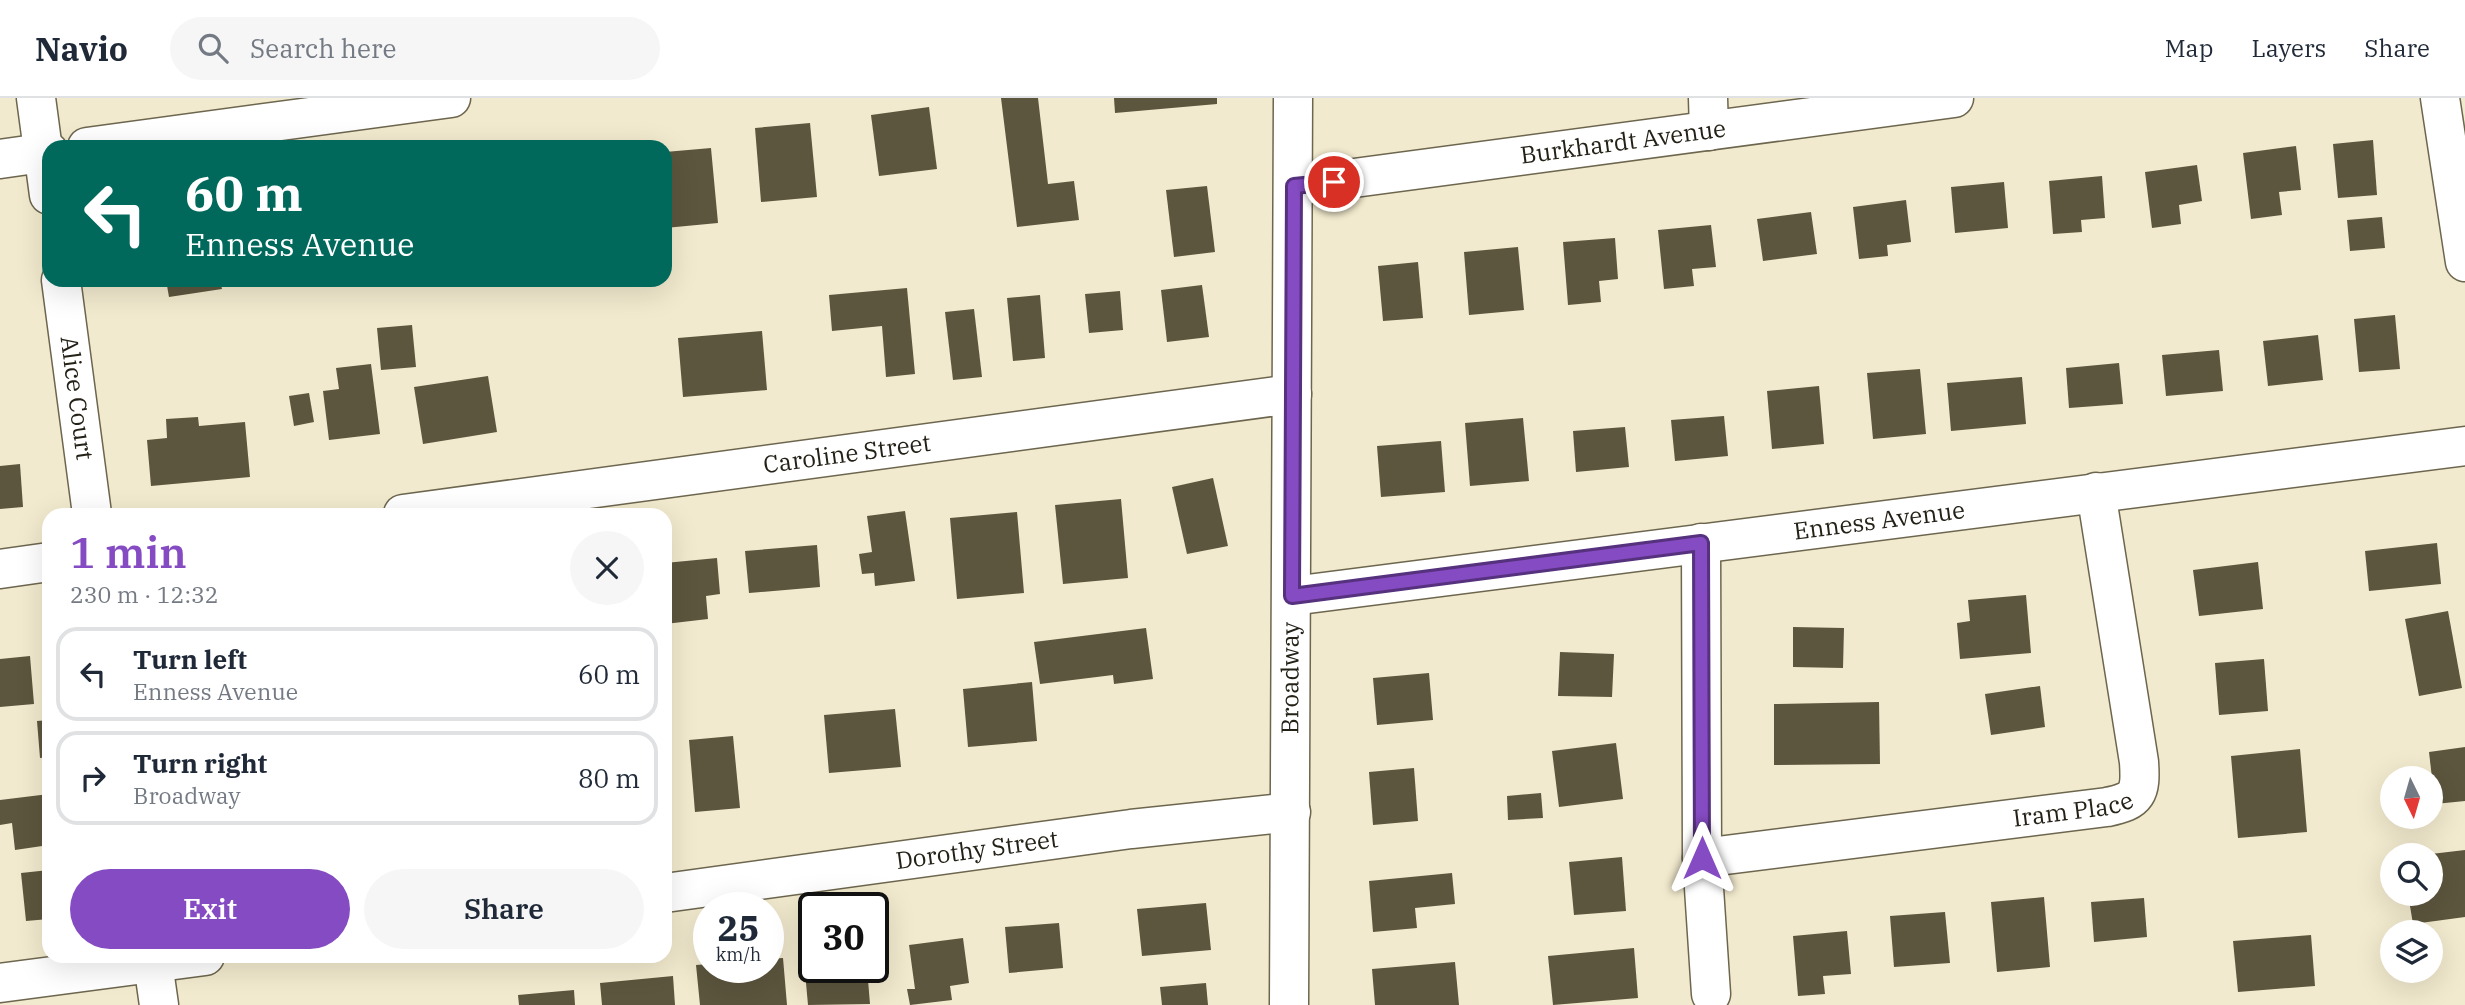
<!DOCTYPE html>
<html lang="en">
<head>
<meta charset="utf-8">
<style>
	body { margin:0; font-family:"IBM Plex Serif",serif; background:#f6f6f7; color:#1f2937; height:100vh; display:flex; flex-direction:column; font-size:26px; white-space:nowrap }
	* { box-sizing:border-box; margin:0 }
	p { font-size:23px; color:#747a83 }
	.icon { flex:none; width:38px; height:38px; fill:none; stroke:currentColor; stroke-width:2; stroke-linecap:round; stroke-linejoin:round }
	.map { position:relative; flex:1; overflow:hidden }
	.details { position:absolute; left:42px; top:410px; width:630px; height:455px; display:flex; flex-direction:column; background:#fff; border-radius:21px; box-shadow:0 7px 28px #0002 }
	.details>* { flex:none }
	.guide { position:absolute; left:42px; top:42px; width:630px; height:147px; border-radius:21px; box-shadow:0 7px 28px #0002; background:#00695c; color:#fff; overflow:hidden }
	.needle { width:46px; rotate:175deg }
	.tools { position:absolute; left:2380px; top:668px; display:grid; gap:14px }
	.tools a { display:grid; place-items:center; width:63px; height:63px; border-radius:50%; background:#fff; box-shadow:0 7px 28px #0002; font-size:35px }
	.speed { position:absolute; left:693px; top:794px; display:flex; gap:14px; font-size:35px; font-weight:700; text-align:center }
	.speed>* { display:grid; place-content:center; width:91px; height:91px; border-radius:50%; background:#fff; box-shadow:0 7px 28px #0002; line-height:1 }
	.speed small { font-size:18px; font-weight:400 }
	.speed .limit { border:4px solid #111; border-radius:10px; background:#fff; color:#111 }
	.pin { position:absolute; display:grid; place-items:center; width:60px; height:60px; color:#fff; margin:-30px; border:4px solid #fff; border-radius:50%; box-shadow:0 2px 7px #0007 }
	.me { position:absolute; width:77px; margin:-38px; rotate:0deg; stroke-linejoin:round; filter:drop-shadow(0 0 5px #0008) }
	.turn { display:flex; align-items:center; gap:24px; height:147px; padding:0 28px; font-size:32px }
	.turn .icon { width:91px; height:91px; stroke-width:2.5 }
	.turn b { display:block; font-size:49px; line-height:60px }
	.round { display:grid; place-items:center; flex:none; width:74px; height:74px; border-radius:37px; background:#f6f6f7 }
	.overview { display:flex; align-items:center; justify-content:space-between; height:119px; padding:0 28px }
	h1 { font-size:42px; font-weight:600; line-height:52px; color:#854bc2 }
	.button { display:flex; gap:14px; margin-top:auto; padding:14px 28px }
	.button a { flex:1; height:80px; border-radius:42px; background:#854bc2; color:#fff; font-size:28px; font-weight:600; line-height:80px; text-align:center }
	.button a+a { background:#f6f6f7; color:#1f2937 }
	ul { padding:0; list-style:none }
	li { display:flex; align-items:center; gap:21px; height:94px; margin:0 14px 10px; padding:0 14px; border:4px solid #e0e1e3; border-radius:21px }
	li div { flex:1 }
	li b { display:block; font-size:26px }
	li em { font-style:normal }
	header { display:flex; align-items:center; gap:42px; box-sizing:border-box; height:98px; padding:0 35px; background:#fff; border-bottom:2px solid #e0e1e3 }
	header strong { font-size:33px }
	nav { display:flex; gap:38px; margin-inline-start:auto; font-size:24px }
	.search { width:490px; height:63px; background:#f6f6f7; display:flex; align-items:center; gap:18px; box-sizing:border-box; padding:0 24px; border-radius:38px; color:#747a83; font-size:26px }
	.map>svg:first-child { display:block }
	.building { fill:#5d563e }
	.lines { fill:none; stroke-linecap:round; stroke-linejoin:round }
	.minor-casing { stroke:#6d664e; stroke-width:41 }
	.major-casing { stroke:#6d664e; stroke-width:41 }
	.minor { stroke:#fff; stroke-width:38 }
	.major { stroke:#fff; stroke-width:38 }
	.route-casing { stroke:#56317e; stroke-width:18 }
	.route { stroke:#854bc2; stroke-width:12 }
	.labels { text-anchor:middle; stroke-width:7; stroke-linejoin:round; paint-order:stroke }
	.street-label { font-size:24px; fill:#242117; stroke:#fff7db }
</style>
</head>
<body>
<header>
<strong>Navio</strong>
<div class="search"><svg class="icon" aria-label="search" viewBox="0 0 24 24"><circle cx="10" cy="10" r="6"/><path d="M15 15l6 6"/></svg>Search here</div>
<nav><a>Map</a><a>Layers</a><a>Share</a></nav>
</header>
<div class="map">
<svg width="2465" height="907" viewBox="0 0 2465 907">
	<rect width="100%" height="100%" fill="#f2eace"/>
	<g class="building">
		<path d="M1001,0H1038L1048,86L1074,83L1079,122L1017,129Z"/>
		<path d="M1114,0H1217V6L1115,15Z"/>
		<path d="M929,9L937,71L879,78L871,17Z"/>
		<path d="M810,25L817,99L761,104L755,30Z"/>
		<path d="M2373,42L2377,97L2338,100L2333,46Z"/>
		<path d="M2296,48L2301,92L2279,94L2282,117L2251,121L2243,55Z"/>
		<path d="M711,50L718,125L665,130V54Z"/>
		<path d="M2197,67L2202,103L2179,107L2181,126L2152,130L2145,74Z"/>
		<path d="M2102,78L2105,120L2081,122L2082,134L2053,136L2049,83Z"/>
		<path d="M2004,84L2008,130L1955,135L1951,89Z"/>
		<path d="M1207,88L1215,154L1174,159L1166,92Z"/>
		<path d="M1906,102L1911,144L1887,147L1888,158L1859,161L1853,109Z"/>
		<path d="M1811,114L1817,156L1763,163L1757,121Z"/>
		<path d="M2382,119L2385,150L2350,153L2347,122Z"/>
		<path d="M1711,127L1716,169L1692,171L1694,188L1664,191L1658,132Z"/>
		<path d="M1615,140L1618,181L1599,183L1601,204L1568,207L1563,144Z"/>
		<path d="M1518,149L1524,212L1469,217L1464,154Z"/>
		<path d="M1418,164L1423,220L1383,223L1378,168Z"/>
		<path d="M166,182H220L222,191L169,199Z"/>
		<path d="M308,182H354L355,184L309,189Z"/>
		<path d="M1202,187L1209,239L1167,244L1161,192Z"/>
		<path d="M907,190L915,276L886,279L882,228L832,233L829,197Z"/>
		<path d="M1120,193L1123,232L1089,235L1085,196Z"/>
		<path d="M1040,197L1045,260L1013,263L1007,200Z"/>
		<path d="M974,211L982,279L953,282L945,214Z"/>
		<path d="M2395,217L2400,271L2359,274L2354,221Z"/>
		<path d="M412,227L416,269L381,272L377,230Z"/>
		<path d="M762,233L767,292L683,299L678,240Z"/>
		<path d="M2318,237L2323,282L2268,288L2263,243Z"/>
		<path d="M2219,252L2223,293L2166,298L2162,257Z"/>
		<path d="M2119,265L2123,306L2069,310L2066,270Z"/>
		<path d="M371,266L380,336L329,342L323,293L339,291L336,270Z"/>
		<path d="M1920,271L1926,336L1873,341L1867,275Z"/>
		<path d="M488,278L497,334L423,346L414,289Z"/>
		<path d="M2022,279L2026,326L1951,333L1947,285Z"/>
		<path d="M1819,288L1824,346L1772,351L1767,293Z"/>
		<path d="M309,295L314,324L294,328L289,298Z"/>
		<path d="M1724,318L1728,358L1675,363L1671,322Z"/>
		<path d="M198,319L199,328L245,324L250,379L151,388L147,342L167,340L166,321Z"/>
		<path d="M1523,320L1529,383L1470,388L1465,325Z"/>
		<path d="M1625,329L1629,369L1576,374L1573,333Z"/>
		<path d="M1441,343L1445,394L1381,399L1377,348Z"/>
		<path d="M20,366L23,409L0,411V368Z"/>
		<path d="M1213,380L1228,448L1187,456L1172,389Z"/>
		<path d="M1121,401L1128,480L1063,486L1055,407Z"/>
		<path d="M905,413L915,483L875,488L874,475L862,476L859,456L872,454L867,418Z"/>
		<path d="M1017,414L1024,495L957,501L950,420Z"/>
		<path d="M2437,445L2441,486L2369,493L2365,453Z"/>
		<path d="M817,447L820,489L749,495L745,453Z"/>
		<path d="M717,460L720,496L706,498L708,521L665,526V465Z"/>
		<path d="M2258,464L2263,511L2199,518L2193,472Z"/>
		<path d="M2026,497L2031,555L1960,561L1957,525L1970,523L1968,502Z"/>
		<path d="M2448,513L2462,590L2419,598L2405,521Z"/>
		<path d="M1793,529L1844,530L1843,570L1793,569Z"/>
		<path d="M1146,530L1153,581L1114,586L1113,577L1040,586L1034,544Z"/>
		<path d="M1560,554L1614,556L1612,599L1558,598Z"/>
		<path d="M30,558L34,606L0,609V561Z"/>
		<path d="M2264,561L2268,613L2219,617L2215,565Z"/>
		<path d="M1429,575L1433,622L1377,627L1373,580Z"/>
		<path d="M1032,584L1037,643L968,649L963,591Z"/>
		<path d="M2040,588L2045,629L1991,637L1985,596Z"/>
		<path d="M1879,604L1880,666L1774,667V606Z"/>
		<path d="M895,611L901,669L829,675L824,617Z"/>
		<path d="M49,622V659L40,660L37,623Z"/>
		<path d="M733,638L740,710L695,714L689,642Z"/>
		<path d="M1616,645L1623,701L1559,709L1552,653Z"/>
		<path d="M2465,649V703L2435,706L2429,654Z"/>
		<path d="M2300,651L2307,734L2238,740L2231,658Z"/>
		<path d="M1414,670L1418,723L1373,727L1369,674Z"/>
		<path d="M1541,695L1543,720L1508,722L1507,698Z"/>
		<path d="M49,696V747L15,752L12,725L0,727V702Z"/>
		<path d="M2465,752V819L2413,826L2408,796H2431V756Z"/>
		<path d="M1622,759L1626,813L1574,817L1569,764Z"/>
		<path d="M49,772V821L26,823L21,775Z"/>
		<path d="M1452,775L1455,806L1415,810L1417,830L1373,834L1369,783Z"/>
		<path d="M2044,799L2050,869L1997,874L1991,804Z"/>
		<path d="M2144,800L2147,839L2094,844L2091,804Z"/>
		<path d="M1206,805L1211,852L1142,858L1137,811Z"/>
		<path d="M1945,814L1950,865L1894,869L1890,818Z"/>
		<path d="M1059,825L1063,870L1009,875L1005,829Z"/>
		<path d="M1847,833L1851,876L1823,878L1825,896L1798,898L1793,838Z"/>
		<path d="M2311,837L2315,888L2238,894L2233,843Z"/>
		<path d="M963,840L969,885L950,888L952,902L910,907L907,891H915L909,847Z"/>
		<path d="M1634,850L1638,900L1553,907L1548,858Z"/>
		<path d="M814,851V870H867L870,906L808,907L803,852Z"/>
		<path d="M783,860L787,907H700L696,867L709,866V870H768V861Z"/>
		<path d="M1455,864L1459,907H1375L1372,871Z"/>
		<path d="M673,878L675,907H602L600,885Z"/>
		<path d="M1206,885L1208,907H1162L1160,889Z"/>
		<path d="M574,892L575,907H519L518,897Z"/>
	</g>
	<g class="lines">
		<g class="minor-casing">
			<g id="minor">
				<path d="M36,0L49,97"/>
				<path d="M1708,0L1709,33"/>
				<path d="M87,49L451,0"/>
				<path d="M0,61L49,54"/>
				<path id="s1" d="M1294,88L1954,0"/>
				<path id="s2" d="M61,182L92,416"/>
				<path id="s3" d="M403,416L1292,296"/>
				<path d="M1701,445L1702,760L1711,896"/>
				<path d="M0,471L49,464"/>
				<path id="s4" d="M1292,498L2465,348"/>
				<path id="s5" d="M1702,760L2107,709C2138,703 2141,695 2139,664L2096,394"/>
				<path id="s6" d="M665,795L1131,731L1291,714"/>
				<path d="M152,858L159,907"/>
				<path d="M0,885L205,858"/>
			</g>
		</g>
		<g class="major-casing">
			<g id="major">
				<path d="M2440,0L2465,164"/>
				<path id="s7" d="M1289,907L1293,0"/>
			</g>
		</g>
		<use href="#minor" class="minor"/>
		<use href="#major" class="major"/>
	</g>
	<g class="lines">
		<g class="route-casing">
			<path id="route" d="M1334,84L1294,88L1292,498L1701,445L1702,760"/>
		</g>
		<use href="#route" class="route"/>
	</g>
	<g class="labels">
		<g class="street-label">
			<text dy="8" stroke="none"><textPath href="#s1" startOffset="332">Burkhardt Avenue</textPath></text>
			<text dy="8" stroke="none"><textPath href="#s2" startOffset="119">Alice Court</textPath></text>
			<text dy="8" stroke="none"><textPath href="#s3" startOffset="448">Caroline Street</textPath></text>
			<text dy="8" stroke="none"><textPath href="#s4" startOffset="592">Enness Avenue</textPath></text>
			<text dy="8" stroke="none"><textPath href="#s7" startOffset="327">Broadway</textPath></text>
			<text dy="8" stroke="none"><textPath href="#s5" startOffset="374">Iram Place</textPath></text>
			<text dy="8" stroke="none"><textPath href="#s6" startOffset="315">Dorothy Street</textPath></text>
		</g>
	</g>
</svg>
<div class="tools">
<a><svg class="needle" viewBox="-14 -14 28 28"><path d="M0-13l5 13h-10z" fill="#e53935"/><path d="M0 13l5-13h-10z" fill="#747a83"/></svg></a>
<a><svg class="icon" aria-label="search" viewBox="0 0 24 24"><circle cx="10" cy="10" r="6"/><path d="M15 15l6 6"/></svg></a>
<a><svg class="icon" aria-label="layers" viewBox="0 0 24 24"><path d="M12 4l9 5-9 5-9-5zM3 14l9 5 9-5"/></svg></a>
</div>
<div class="speed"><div>25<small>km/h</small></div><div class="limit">30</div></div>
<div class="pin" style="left:1334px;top:84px;background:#d93025"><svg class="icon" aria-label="arrive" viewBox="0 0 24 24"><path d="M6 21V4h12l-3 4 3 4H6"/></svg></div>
<svg class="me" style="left:1702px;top:760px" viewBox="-20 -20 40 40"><path d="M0-17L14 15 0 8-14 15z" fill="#854bc2" stroke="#fff" stroke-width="4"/></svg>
<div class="guide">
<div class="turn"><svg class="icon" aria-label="left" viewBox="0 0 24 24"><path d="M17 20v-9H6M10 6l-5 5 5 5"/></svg><div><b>60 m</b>Enness Avenue</div></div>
</div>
<section class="details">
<div class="overview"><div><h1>1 min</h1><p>230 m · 12:32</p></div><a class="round"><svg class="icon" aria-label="close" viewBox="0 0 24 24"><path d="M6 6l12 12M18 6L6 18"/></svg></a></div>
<ul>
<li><svg class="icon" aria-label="left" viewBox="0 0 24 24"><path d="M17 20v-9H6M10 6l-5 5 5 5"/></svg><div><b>Turn left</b><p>Enness Avenue</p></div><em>60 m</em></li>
<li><svg class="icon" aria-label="right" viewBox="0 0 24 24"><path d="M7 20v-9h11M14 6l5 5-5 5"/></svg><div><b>Turn right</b><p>Broadway</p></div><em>80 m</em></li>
</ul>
<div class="button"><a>Exit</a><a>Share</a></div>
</section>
</div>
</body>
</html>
